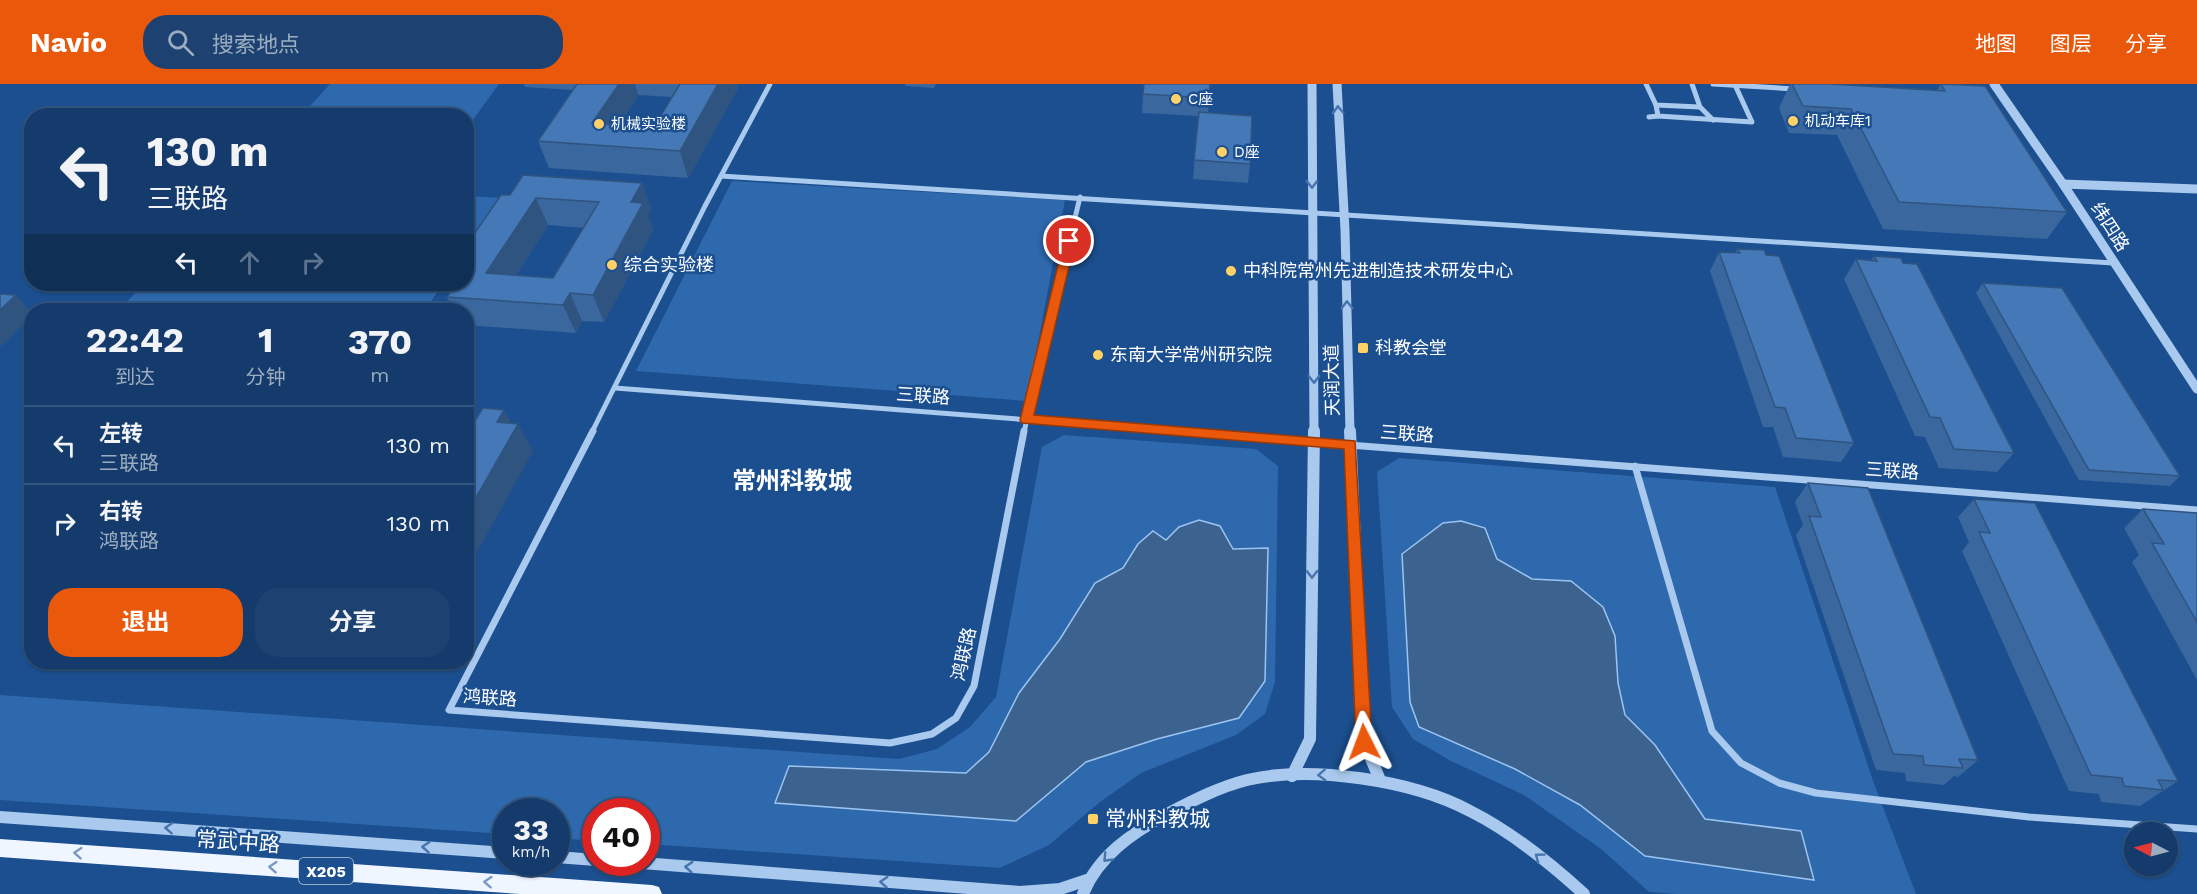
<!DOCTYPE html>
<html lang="zh">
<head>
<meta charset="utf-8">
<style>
	body { margin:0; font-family:"Work Sans","Noto Sans SC",sans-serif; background:#1d4271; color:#f1f3f6; height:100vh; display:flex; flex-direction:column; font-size:22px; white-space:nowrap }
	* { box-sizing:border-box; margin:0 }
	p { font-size:20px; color:#9dadc1 }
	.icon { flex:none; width:33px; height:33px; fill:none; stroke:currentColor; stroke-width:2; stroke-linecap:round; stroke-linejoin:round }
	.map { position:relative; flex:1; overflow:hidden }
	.sheet { position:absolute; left:24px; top:219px; width:450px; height:366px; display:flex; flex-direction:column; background:#143b6b; border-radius:24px; box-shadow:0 2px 4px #0004,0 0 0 2px #33557e }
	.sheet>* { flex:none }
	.banner { position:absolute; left:24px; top:24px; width:450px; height:183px; border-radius:24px; box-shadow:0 2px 4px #0004,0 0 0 2px #33557e; background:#143b6b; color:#f1f3f6; overflow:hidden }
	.needle { width:39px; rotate:276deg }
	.fabs { position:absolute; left:2124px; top:738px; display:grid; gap:12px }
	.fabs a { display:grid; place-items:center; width:54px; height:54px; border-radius:50%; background:#143b6b; box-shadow:0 2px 4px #0004,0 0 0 2px #33557e; font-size:30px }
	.speed { position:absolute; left:492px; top:714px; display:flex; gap:12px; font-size:30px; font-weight:700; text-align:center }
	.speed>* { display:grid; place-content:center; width:78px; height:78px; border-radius:50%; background:#143b6b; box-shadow:0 2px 4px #0004,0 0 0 2px #33557e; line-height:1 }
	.speed small { font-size:15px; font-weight:400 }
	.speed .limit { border:9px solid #d22; background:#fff; color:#111 }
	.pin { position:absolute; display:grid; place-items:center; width:51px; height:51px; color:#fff; margin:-26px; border:3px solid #fff; border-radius:50%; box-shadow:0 2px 6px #0007 }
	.me { position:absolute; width:66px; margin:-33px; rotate:357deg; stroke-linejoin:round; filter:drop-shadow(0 0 4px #0008) }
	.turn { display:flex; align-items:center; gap:21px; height:126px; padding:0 24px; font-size:27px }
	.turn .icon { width:78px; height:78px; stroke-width:2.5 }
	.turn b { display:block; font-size:42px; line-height:51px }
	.lanes { display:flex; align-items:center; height:57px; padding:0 24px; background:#0003; justify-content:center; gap:30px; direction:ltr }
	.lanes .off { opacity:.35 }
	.eta { display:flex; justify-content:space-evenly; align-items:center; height:102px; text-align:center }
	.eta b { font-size:36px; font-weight:700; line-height:42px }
	.cta { display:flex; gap:12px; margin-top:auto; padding:12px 24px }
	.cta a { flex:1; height:69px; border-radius:24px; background:#ea580c; color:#fff; font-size:24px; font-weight:700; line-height:69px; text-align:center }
	.cta a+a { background:#1d4271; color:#f1f3f6 }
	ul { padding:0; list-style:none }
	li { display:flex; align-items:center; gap:18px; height:78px; padding:0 24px; border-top:2px solid #33557e }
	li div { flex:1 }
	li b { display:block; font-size:22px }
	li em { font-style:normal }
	header { display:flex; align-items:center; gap:36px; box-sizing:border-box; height:84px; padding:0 30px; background:#ea580c; color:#fff }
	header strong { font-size:28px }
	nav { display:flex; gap:33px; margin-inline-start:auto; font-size:21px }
	.search { width:420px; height:54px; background:#1d4271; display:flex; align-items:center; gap:15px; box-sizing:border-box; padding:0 21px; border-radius:24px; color:#9dadc1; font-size:22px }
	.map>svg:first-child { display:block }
	.green { fill:#2e69ad }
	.water { fill:#3c6290; stroke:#9cc4f0; stroke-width:1.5 }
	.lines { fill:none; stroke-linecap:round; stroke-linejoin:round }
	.minor-far1 { stroke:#a9c9ee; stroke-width:5 }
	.minor { stroke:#a9c9ee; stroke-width:7 }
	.tertiary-far1 { stroke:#a9c9ee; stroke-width:9 }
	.tertiary { stroke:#a9c9ee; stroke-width:12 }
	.primary { fill:#f0f6ff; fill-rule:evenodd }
	.wall { fill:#3a679d; fill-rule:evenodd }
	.shaded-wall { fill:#305480 }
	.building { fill:#4478b7; stroke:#305480; stroke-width:1.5; fill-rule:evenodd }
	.oneway { stroke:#4674ac }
	.oneway2 { stroke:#7b9ac1 }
	.route { fill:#ea580c; stroke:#983908; stroke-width:1.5 }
	.poi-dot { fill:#ffd166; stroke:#1b4f8f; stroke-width:2 }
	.labels { text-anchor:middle; stroke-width:5; stroke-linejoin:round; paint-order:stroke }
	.far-poi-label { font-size:15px; fill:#fff; stroke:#1b4f8f; text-anchor:start }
	.shield { fill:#1b4f8f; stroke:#bbcadd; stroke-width:1.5 }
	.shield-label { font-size:16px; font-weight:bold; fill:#fff }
	.street-label { font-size:18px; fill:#fff; stroke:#1b4f8f }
	.poi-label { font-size:18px; fill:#fff; stroke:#1b4f8f; text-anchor:start }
	.near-poi-label { font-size:21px; fill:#fff; stroke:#1b4f8f; text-anchor:start }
	.near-street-label { font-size:21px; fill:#fff; stroke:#1b4f8f }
	.district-label { font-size:24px; font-weight:bold; fill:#fff; stroke:#1b4f8f }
</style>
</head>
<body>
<header>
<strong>Navio</strong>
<div class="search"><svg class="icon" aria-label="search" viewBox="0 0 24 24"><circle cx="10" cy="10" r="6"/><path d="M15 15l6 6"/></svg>搜索地点</div>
<nav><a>地图</a><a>图层</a><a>分享</a></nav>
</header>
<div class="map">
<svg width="2197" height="810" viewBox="0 0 2197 810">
	<rect width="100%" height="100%" fill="#1b4f8f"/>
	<g class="green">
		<path d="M330,0H499L467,44L466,32L302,31Z"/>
		<path d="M732,97L1065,116L1027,317L636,287Z"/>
		<path d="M467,112L502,114L467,166Z"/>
		<path d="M144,200H443L425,226H119Z"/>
		<path d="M1064,351L1256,365L1278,382L1275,598L1265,630L1236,651L1141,689L1100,718L1049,761L1000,784L647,760L646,728H596L595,757L557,754L556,728H506L505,750L0,716V611L899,675L937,665L970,643L996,613L1042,363Z"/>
		<path d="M1399,374L1775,403L1873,697L1916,810H1676L1649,808L1601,765L1524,711L1451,677L1413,655L1392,623L1377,388Z"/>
	</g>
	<g class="water">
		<path d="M1199,436L1220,442L1233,465L1268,464L1265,597L1239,634L1157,655L1086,678L1016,737L775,719L789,682L966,689L989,668L1019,609L1060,555L1095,499L1123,484L1138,460L1153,447L1166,456L1179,443Z"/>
		<path d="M1461,437L1485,444L1497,475L1532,495L1571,497L1603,523L1615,552L1618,599L1625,631L1655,661L1705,735L1801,747L1814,796L1645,772L1580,721L1515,685L1419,643L1410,618L1402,470L1443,439Z"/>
	</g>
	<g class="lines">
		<g class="minor-far1">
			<path d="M1646,0L1656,21L1700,23"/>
			<path d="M1692,0L1700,23L1713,36"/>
			<path d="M1713,0L1795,5"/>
			<path d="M1656,21L1658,32L1752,38L1735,1"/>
			<path d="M1649,33L1658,32"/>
			<path d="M721,92L2113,179"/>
			<path d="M615,304L1186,348"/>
			<path d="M592,348L705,122L770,0"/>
			<path d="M1024,348L1080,113"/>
		</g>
		<g class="minor">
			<path d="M593,347L449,626L890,659L932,650L956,634L974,602L1024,347"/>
			<path d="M1167,347L2197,426"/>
			<path d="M1635,382L1712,647L1741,679L1779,699L1816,709L2029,733L2197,745"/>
		</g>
		<g class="tertiary-far1">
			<path d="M1312,0L1314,348"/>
			<path d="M1337,0L1345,146L1350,348"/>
			<path d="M1994,0L2063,100L2197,305"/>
			<path d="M2063,100L2197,105"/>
		</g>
		<g class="tertiary">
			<path d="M1350,347L1364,658L1380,696"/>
			<path d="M1292,692L1310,655L1314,347"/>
			<path d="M0,733L506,769"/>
			<path d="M556,773L596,776"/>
			<path d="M629,778L1020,808L1060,805L1087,796"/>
			<path d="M1083,810C1098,772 1132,749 1167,730C1192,717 1219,703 1247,696C1310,681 1412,696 1470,727C1512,748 1549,778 1584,810"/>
		</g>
		<path class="primary" d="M0,755L652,801L659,803L662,810H520L0,773Z"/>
	</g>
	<g class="wall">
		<path d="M524,0H737L738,4L688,94L549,84L538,57L573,6L525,3ZM638,11L672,13L654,43L619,41Z"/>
		<path d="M905,0H936L934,4L905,2Z"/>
		<path d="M1210,0L1208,29L1250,80L1248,99L1193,95L1198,32L1142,29L1143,10Z"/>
		<path d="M1790,0H1831L1937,6L1941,0L2067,128L2047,155L1883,145L1837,51L1789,49L1779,24Z"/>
		<path d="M642,99L651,126L648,132L653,146L604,238L582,237L576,249L466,241V226H454L447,213L454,202L453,200H466L510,111ZM548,141L584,144L553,194L516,191Z"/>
		<path d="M1737,165L1764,166L1854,359L1841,378L1783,373L1773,343H1763L1710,187L1719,168L1735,169Z"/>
		<path d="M1874,172L2014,369L1997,388L1939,384L1925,353L1915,352L1844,195L1856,175L1871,176Z"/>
		<path d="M1983,199L2180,392L2170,402L2079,396L1976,209Z"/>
		<path d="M1808,399L1978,676L1958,693L1954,692L1944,701L1906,697L1905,689L1876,686L1796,451L1803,441L1795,418Z"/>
		<path d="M1974,415L2178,697L2140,722L2101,718L2099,710L2069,707L1962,467L1969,458L1958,433Z"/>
		<path d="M2143,425L2197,429V596L2132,478L2139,471L2124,444Z"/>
	</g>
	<g class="shaded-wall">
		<path d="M619,0H635L638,11L606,61L592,39Z"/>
		<path d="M718,0H737L738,4L688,94L680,67Z"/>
		<path d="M642,99L651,126L648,132L653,146L604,238L593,211L631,118Z"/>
		<path d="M536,114L548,141L500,216L486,189Z"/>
		<path d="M570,209L582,237L576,249L563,221Z"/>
		<path d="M16,211L32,229V232L0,263V226Z"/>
		<path d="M504,326L515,346L518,340L533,367L466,488V431L497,338Z"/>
	</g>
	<g class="building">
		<path d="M577,0H619L592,39L654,43L680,0H718L680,67L538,57Z"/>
		<path d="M1144,0H1210L1209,14L1143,10Z"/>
		<path d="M1792,0H1831L1945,7L1941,0L1985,2L2067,128L1899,118L1851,25L1803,22Z"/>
		<path d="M1199,28L1252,32L1250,80L1194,76Z"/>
		<path d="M523,91L642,99L631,118L643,119L593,211L570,209L563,221L447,213L456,200H466V162L501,111H510ZM536,114L599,118L553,194L486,189Z"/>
		<path d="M1737,165L1764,166L1766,171L1779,172L1854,359L1796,354L1785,324L1775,323L1719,168L1740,169Z"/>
		<path d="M1874,172L1901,174L1903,179L1917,180L2014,369L1954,365L1940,334L1930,333L1856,175L1877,177Z"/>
		<path d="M1983,199L2062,204L2180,392L2089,386Z"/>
		<path d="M0,210L16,211L0,226Z"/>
		<path d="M483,324L504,326L497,338L518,340L466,431V336L475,337Z"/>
		<path d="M1808,399L1868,404L1978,676L1959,675L1963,684L1924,681L1923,672L1893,670L1809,432L1821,433Z"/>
		<path d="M1974,415L2035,419L2178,697L2158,696L2163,706L2124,702L2122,694L2091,691L1979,448L1990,449Z"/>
		<path d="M2143,425L2197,429V538L2152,459L2164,460Z"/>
	</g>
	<defs><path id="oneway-chevron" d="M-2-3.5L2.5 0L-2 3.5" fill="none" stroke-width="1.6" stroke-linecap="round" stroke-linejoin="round" transform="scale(1.5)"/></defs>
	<g class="oneway">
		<use href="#oneway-chevron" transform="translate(1338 26) rotate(-92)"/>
		<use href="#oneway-chevron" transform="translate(1312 100) rotate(90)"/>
		<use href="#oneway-chevron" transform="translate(1347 221) rotate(-91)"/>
		<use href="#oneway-chevron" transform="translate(1314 295) rotate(89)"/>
		<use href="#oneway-chevron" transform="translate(1312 490) rotate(91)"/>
		<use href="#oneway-chevron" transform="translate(1322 691) rotate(178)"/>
		<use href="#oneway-chevron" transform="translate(169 744) rotate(-176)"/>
		<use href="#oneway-chevron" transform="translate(426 763) rotate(-176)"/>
		<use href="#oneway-chevron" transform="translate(1539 773) rotate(-143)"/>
		<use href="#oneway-chevron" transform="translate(1107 774) rotate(134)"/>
		<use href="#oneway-chevron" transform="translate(689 783) rotate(-176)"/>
		<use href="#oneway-chevron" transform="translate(884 798) rotate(-176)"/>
	</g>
	<g class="oneway2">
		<use href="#oneway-chevron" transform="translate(78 769) rotate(-176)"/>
		<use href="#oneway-chevron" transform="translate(273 783) rotate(-176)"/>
		<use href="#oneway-chevron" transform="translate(488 798) rotate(-176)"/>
	</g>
	<path class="route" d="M1069,154L1075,157L1034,331L1355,357L1372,658L1370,663L1364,665L1358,663L1356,658L1344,365L1022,339L1020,336L1064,157Z"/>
	<g class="poi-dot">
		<circle cx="1176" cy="15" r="6"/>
		<circle cx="1793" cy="37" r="6"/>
		<circle cx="599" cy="40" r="6"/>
		<circle cx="1222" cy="68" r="6"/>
		<circle cx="612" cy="181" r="6"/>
		<circle cx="1231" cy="187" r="6"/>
		<rect x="1357" y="258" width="12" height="12" rx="3"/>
		<circle cx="1098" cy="271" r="6"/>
		<rect x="1087" y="729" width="12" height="12" rx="3"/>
	</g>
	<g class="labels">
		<g class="far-poi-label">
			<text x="1188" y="20">C座</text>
			<text x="1805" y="42">机动车库1</text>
			<text x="611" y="45">机械实验楼</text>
			<text x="1234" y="73">D座</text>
		</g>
		<rect class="shield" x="299" y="774" width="54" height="26" rx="4.5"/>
		<g class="shield-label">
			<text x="326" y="793">X205</text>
		</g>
		<g class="street-label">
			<text transform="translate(2110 143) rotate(57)" y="6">纬四路</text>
			<text transform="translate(1332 296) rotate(-91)" y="6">天润大道</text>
			<text transform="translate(923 312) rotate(4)" y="6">三联路</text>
			<text transform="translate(1407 350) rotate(4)" y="6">三联路</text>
			<text transform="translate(1892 387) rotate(4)" y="6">三联路</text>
			<text transform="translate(964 570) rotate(-77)" y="6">鸿联路</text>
			<text transform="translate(490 614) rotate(4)" y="6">鸿联路</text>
		</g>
		<g class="poi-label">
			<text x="624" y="187">综合实验楼</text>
			<text x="1243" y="193">中科院常州先进制造技术研发中心</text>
			<text x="1375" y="270">科教会堂</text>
			<text x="1110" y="277">东南大学常州研究院</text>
		</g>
		<g class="near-poi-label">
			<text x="1105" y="742">常州科教城</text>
		</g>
		<g class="near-street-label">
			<text transform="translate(238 758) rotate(4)" y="7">常武中路</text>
		</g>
		<g class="district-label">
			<text x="792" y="405">常州科教城</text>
		</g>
	</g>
</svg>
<div class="fabs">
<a><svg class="needle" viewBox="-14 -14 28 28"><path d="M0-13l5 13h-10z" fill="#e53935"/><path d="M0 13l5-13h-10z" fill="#9dadc1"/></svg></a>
</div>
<div class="speed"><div>33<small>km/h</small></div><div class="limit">40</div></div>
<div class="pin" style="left:1069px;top:157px;background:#d93025"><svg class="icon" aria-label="arrive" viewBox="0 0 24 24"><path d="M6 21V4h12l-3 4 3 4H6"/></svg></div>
<svg class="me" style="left:1364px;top:658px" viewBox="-20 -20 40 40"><path d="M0-17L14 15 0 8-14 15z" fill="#ea580c" stroke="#fff" stroke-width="4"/></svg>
<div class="banner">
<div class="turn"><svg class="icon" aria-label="left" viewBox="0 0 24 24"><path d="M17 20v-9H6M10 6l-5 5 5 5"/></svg><div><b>130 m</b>三联路</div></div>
<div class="lanes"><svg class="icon" aria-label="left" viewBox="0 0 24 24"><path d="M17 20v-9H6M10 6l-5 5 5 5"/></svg><svg class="icon off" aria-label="ahead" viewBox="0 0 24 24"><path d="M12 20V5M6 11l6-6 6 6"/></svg><svg class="icon off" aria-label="right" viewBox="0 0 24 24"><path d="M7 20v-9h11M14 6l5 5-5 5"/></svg></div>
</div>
<section class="sheet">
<div class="eta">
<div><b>22:42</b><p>到达</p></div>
<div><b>1</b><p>分钟</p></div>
<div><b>370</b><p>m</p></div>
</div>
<ul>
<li><svg class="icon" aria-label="left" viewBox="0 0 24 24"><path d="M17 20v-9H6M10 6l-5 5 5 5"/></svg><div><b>左转</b><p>三联路</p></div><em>130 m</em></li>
<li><svg class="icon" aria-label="right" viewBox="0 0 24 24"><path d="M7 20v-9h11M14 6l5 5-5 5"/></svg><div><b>右转</b><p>鸿联路</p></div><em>130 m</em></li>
</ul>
<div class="cta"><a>退出</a><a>分享</a></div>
</section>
</div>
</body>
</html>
